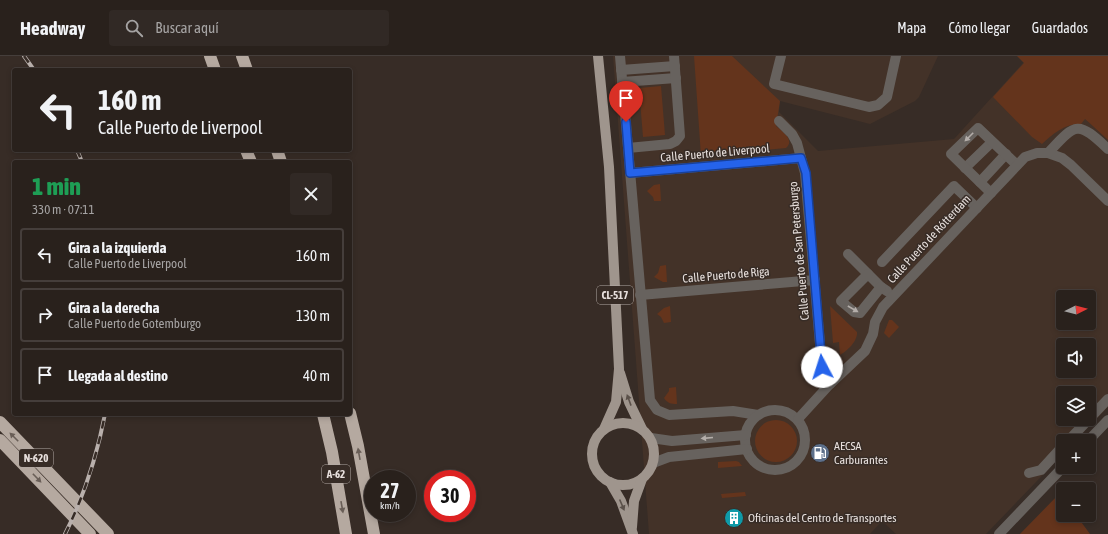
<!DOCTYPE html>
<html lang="es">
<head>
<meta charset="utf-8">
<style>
	body { margin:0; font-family:"Asap Condensed",sans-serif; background:#312925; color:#f1f3f6; height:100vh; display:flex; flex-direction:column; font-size:15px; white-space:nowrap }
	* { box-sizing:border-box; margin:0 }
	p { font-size:13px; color:#a5a3a3 }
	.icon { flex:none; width:22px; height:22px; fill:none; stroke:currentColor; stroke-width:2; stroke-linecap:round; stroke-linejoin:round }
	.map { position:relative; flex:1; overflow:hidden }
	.details { position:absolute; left:12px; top:104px; width:340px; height:256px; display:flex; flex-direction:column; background:#29211c; border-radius:4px; box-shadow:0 2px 6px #0003,0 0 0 1px #453e3b }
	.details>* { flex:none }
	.hud { position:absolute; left:12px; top:12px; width:340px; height:84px; border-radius:4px; box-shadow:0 2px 6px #0003,0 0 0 1px #453e3b; background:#29211c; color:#f1f3f6; overflow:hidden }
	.needle { width:26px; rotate:84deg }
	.controls { position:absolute; left:1056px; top:234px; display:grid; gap:8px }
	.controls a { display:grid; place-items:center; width:40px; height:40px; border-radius:4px; background:#29211c; box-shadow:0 2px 6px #0003,0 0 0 1px #453e3b; font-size:20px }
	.speed { position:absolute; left:364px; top:414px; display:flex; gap:8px; font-size:20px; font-weight:700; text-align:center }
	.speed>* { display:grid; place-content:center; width:52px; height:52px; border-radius:50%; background:#29211c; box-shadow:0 2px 6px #0003,0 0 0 1px #453e3b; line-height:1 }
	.speed small { font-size:10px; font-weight:400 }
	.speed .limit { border:6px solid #d22; background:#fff; color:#111 }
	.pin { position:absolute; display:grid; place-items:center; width:34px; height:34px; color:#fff; margin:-41px -17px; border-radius:50% 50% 50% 0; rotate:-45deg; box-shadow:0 0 4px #0007 }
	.pin .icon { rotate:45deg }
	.me { position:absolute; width:44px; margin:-22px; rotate:355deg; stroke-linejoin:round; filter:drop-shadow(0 0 3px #0008) }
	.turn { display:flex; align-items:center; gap:14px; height:84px; padding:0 20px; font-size:18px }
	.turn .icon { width:52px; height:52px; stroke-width:2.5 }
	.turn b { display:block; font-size:28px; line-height:34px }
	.round { display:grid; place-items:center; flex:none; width:42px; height:42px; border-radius:4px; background:#312925 }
	.summary { display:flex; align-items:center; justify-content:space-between; height:68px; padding:0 20px }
	h1 { font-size:24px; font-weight:800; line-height:30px; color:#1e9e55 }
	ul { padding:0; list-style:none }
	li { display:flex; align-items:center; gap:12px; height:54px; margin:0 8px 6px; padding:0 12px; border:2px solid #453e3b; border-radius:4px }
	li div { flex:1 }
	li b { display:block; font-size:15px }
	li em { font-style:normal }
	header { display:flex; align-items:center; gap:24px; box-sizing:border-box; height:56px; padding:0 20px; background:#29211c; border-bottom:1px solid #453e3b }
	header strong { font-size:19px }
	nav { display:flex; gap:22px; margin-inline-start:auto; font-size:14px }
	.search { width:280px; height:36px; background:#312925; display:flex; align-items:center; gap:10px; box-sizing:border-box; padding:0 14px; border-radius:4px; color:#a5a3a3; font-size:15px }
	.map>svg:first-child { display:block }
	.industrial { fill:#433228; fill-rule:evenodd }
	.green { fill:#64341c }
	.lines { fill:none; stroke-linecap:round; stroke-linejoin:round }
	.minor { stroke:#67625e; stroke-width:10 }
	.major { stroke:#9f958d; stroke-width:10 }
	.highway { stroke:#b5a9a0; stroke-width:12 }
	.rail-casing { stroke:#b9b0ac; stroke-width:4 }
	.rail { stroke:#372c26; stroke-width:2.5; stroke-dasharray:8; stroke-linecap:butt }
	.oneway { fill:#b4aeaa }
	.oneway2 { fill:#5b514a }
	.oneway3 { fill:#695e57 }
	.route-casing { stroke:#184099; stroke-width:10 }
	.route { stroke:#2563eb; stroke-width:7 }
	.labels { text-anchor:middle; stroke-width:3; stroke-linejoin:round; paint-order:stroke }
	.shield { fill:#372c26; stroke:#b3aaa6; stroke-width:1 }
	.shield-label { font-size:11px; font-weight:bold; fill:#e8e0dd }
	.street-label { font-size:12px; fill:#e8e0dd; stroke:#372c26 }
	.poi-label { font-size:12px; fill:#e8e0dd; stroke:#372c26; text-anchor:start }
</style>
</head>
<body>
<header>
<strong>Headway</strong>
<div class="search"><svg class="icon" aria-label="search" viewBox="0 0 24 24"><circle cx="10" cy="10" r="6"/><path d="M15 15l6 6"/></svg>Buscar aquí</div>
<nav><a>Mapa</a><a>Cómo llegar</a><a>Guardados</a></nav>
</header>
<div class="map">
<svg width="1108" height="478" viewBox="0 0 1108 478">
	<rect width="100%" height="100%" fill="#372c26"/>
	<path class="industrial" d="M613,0H938L919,41L915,45L870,68L780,45L779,56L818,95L954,83L1024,6L1108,84V351L1075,385H1063V398L986,478H896L882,465L870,478H649ZM1063,241H1089V267H1063ZM1063,289H1089V315H1063ZM1063,337H1089V363H1063Z"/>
	<g class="green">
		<path d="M694,0H732L780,45L776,70C783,76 795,84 786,92L701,100Z"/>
		<path d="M1017,0H1108V84L1085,63L1081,68C1066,67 1052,78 1042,88L1032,81L993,41L1024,7Z"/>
		<path d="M661,30L665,79L643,81L639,32Z"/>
		<path d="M660,128L661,145H654L653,141L647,135L654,129Z"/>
		<path d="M666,209L667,226H663L654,221L658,217L660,210Z"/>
		<path d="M670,250L671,266L664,267L661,261L657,258L664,252Z"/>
		<path d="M830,250L857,276C858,285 847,295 840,299L839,286L833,287Z"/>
		<path d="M889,264H892L899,271L889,282L884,277Z"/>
		<path d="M676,331L677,348C671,348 667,347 664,342L669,335V332Z"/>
		<circle cx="776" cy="385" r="21"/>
		<path d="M736,405L739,406L742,410L718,412V406Z"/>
		<path d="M745,436L746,440L722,442L721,438Z"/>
		<path d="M1060,437L1063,441V459H1076L1090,478H1020Z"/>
	</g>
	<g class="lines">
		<g class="minor">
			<path d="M620,0L650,344L657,354L669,359L733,355L758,359"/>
			<path d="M781,0L774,28L869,51L878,49L887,41L896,0"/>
			<path d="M621,14L675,10"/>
			<path d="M622,26L676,22"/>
			<path d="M779,65L792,78L797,87L805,117L822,311L830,328"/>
			<path d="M628,92L670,88L676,85L680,80L674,0"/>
			<path d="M1048,97L1062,102L1071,109L1108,145"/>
			<path d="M965,112L992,86"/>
			<path d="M630,117L801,102"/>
			<path d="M980,126L1006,98"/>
			<path d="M991,137L951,98L978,72L1017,109"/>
			<path d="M848,198L881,231L887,235"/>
			<path d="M882,206L954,130L977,152"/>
			<path d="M868,218L841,245L854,256L860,257L881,231"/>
			<path d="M640,239L815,224"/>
			<circle cx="775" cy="384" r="30"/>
			<path d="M798,363L830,328L865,295L873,278L875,266L883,251L1025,101L1037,97H1048C1076,67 1077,64 1108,93"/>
			<path d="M1089,363L1108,343"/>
			<path d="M651,382L672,385L746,379"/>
			<path d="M1068,385L1089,363"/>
			<path d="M1088,385L1108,364"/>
			<path d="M653,407L669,401L747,393"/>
			<path d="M1029,417L1041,414L1063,390"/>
			<path d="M999,478L1063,411"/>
		</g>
		<g class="major">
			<path d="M598,0L609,111L619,313L616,346L604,373"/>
			<path d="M620,317L629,346L642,373"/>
			<circle cx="623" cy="398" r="31"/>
			<path d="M610,426L621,445L633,478"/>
			<path d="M632,471L634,445L642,423"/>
		</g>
		<g class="highway">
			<path d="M210,0L215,14"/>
			<path d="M242,0L247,14"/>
			<path d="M246,94L251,106"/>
			<path d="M277,94L281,106"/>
			<path d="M350,357L358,390L374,478"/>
			<path d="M323,358L332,396L346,478"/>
			<path d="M0,366L108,478"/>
			<path d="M0,384L90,478"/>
		</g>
		<g class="rail-casing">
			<g id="rail">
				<path d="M24,0L34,14"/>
				<path d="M77,94L82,106"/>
				<path d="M65,478C84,440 97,400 105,358"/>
			</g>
		</g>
		<use href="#rail" class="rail"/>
	</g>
	<defs><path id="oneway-solid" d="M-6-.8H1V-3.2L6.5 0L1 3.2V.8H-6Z"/></defs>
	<g class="oneway">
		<use href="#oneway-solid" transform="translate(969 81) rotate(135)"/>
		<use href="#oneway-solid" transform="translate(853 253) rotate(30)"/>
		<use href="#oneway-solid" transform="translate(707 382) rotate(175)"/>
	</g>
	<g class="oneway2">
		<use href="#oneway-solid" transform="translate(629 344) rotate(-110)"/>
		<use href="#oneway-solid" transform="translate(622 449) rotate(67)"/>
	</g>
	<g class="oneway3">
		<use href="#oneway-solid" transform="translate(14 381) rotate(-135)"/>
		<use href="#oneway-solid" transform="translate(359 398) rotate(-100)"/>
		<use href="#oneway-solid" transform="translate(37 422) rotate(46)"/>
		<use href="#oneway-solid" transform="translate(342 451) rotate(80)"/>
	</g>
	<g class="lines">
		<g class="route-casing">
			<path id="route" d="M626,66L630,117L801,102L806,117L822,311"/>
		</g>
		<use href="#route" class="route"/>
	</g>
	<defs>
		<g id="fuel-disc" transform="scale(1)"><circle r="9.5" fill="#5c6f8a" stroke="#372c26"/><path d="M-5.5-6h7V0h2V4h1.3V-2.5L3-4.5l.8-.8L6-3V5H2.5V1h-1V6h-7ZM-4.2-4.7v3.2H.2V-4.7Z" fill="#fff"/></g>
		<g id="building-disc" transform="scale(1)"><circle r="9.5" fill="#0f9aa8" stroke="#372c26"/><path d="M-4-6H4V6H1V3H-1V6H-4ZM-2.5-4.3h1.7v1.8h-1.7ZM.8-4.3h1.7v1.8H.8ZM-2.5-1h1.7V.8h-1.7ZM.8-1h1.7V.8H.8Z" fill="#fff"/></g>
	</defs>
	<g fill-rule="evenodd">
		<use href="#fuel-disc" x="820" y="397"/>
		<use href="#building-disc" x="734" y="462"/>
	</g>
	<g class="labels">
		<g class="shield">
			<rect x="597" y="230" width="36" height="18" rx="3"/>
			<rect x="19" y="393" width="34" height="18" rx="3"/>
			<rect x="322" y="409" width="28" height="18" rx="3"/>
		</g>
		<g class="shield-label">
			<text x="615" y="243">CL-517</text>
			<text x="36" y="406">N-620</text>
			<text x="336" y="422">A-62</text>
		</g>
		<g class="street-label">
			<text transform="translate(715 97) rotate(-5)" y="4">Calle Puerto de Liverpool</text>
			<text transform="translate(929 183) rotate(-47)" y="4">Calle Puerto de Rótterdam</text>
			<text transform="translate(799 195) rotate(-95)" y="4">Calle Puerto de San Petersburgo</text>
			<text transform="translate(726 219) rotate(-5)" y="4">Calle Puerto de Riga</text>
		</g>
		<g class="poi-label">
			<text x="834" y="394">AECSA<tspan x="834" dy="14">Carburantes</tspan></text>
			<text x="748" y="466">Oficinas del Centro de Transportes</text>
		</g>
	</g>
</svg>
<div class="controls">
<a><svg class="needle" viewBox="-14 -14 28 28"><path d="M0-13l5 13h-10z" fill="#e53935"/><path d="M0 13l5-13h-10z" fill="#a5a3a3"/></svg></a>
<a><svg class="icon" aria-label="sound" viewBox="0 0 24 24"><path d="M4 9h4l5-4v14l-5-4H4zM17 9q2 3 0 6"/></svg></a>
<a><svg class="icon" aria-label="layers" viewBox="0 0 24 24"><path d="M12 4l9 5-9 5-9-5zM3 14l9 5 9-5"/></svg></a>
<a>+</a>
<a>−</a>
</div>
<div class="speed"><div>27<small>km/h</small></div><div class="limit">30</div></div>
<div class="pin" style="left:626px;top:66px;background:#d93025"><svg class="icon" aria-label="arrive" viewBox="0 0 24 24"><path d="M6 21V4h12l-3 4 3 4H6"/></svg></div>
<svg class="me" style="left:822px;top:311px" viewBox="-20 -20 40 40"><circle r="19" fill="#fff"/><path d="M0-13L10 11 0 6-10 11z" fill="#2563eb"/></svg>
<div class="hud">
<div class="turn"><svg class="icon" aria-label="left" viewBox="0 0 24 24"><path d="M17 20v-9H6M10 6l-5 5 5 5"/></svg><div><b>160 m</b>Calle Puerto de Liverpool</div></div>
</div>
<section class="details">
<div class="summary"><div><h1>1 min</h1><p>330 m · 07:11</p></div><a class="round"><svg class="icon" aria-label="close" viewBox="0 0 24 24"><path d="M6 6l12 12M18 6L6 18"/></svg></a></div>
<ul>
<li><svg class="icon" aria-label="left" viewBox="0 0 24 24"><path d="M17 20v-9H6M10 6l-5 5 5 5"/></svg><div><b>Gira a la izquierda</b><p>Calle Puerto de Liverpool</p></div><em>160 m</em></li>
<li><svg class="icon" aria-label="right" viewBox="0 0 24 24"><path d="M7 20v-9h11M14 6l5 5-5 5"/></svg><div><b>Gira a la derecha</b><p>Calle Puerto de Gotemburgo</p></div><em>130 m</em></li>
<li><svg class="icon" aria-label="arrive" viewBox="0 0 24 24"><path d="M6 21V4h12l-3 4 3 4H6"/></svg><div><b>Llegada al destino</b></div><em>40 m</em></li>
</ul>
</section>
</div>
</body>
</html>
